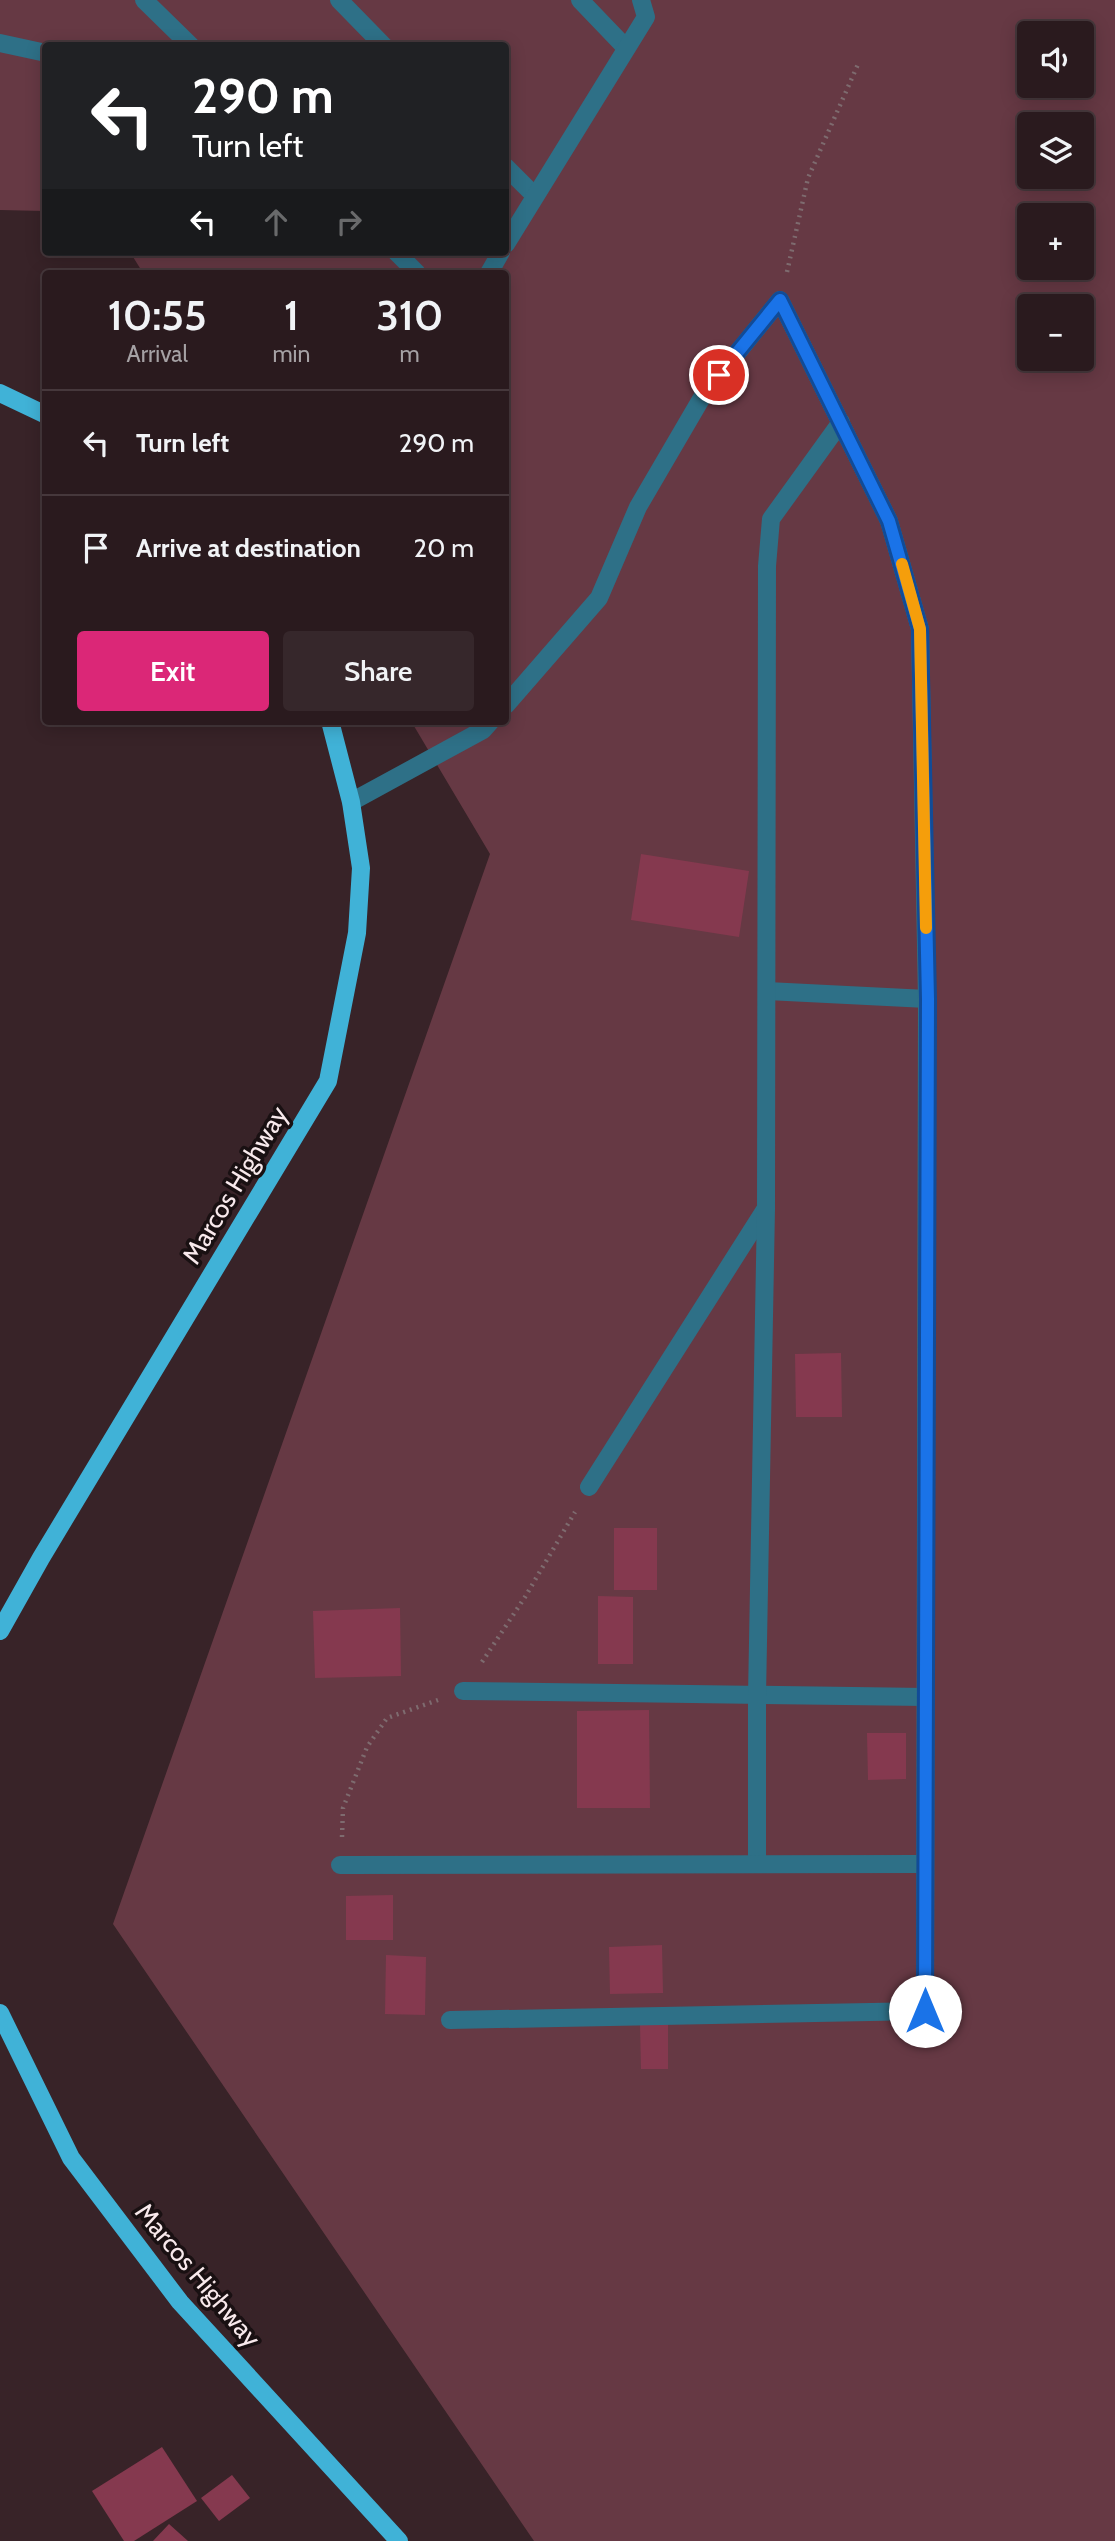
<!DOCTYPE html>
<html lang="en">
<head>
<meta charset="utf-8">
<style>
	body { margin:0; font-family:Cabin,sans-serif; background:#36272b; color:#f1f3f6; height:100vh; display:flex; flex-direction:column; font-size:26px; white-space:nowrap }
	* { box-sizing:border-box; margin:0 }
	p { font-size:23px; color:#a5a1a4 }
	.icon { flex:none; width:38px; height:38px; fill:none; stroke:currentColor; stroke-width:2; stroke-linecap:round; stroke-linejoin:round }
	.map { position:relative; flex:1; overflow:hidden }
	.side { position:absolute; left:42px; top:270px; width:467px; height:455px; display:flex; flex-direction:column; background:#2a1a1e; border-radius:7px; box-shadow:0 4px 18px #0003,0 0 0 2px #46383c }
	.side>* { flex:none }
	.guide { position:absolute; left:42px; top:42px; width:467px; height:214px; border-radius:7px; box-shadow:0 4px 18px #0003,0 0 0 2px #46383c; background:#202124; color:#fff; overflow:hidden }
	.controls { position:absolute; left:1017px; top:21px; display:grid; gap:14px }
	.controls a { display:grid; place-items:center; width:77px; height:77px; border-radius:7px; background:#2a1a1e; box-shadow:0 4px 18px #0003,0 0 0 2px #46383c; font-size:35px }
	.pin { position:absolute; display:grid; place-items:center; width:60px; height:60px; color:#fff; margin:-30px; border:4px solid #fff; border-radius:50%; box-shadow:0 2px 7px #0007 }
	.me { position:absolute; width:77px; margin:-38px; rotate:0deg; stroke-linejoin:round; filter:drop-shadow(0 0 5px #0008) }
	.turn { display:flex; align-items:center; gap:24px; height:147px; padding:0 35px; font-size:32px }
	.turn .icon { width:91px; height:91px; stroke-width:2.5 }
	.turn b { display:block; font-size:49px; line-height:60px }
	.lanes { display:flex; align-items:center; height:66px; padding:0 35px; background:#0003; justify-content:center; gap:35px; direction:ltr }
	.lanes .off { opacity:.35 }
	.eta { display:flex; justify-content:space-evenly; align-items:center; height:119px; text-align:center }
	.eta b { font-size:42px; font-weight:600; line-height:49px }
	.primary-button { display:flex; gap:14px; margin-top:auto; padding:14px 35px }
	.primary-button a { flex:1; height:80px; border-radius:7px; background:#db2777; color:#fff; font-size:28px; font-weight:600; line-height:80px; text-align:center }
	.primary-button a+a { background:#36272b; color:#f1f3f6 }
	ul { padding:0; list-style:none }
	li { display:flex; align-items:center; gap:21px; height:105px; padding:0 35px; border-top:2px solid #46383c }
	li div { flex:1 }
	li b { display:block; font-size:26px }
	li em { font-style:normal }
	.map>svg:first-child { display:block }
	.green { fill:#663944; fill-rule:evenodd }
	.building { fill:#85394f }
	.lines { fill:none; stroke-linecap:round; stroke-linejoin:round }
	.path { stroke:#7e6b6f; stroke-width:4.5; stroke-dasharray:2 5; stroke-linecap:butt }
	.street { stroke:#2e7087; stroke-width:18 }
	.primary { stroke:#40b2d7; stroke-width:18 }
	.route-casing { stroke:#114b97; stroke-width:18 }
	.route { stroke:#1a73e8; stroke-width:12 }
	.slow { stroke:#f59e0b; stroke-width:12 }
	.labels { text-anchor:middle; stroke-width:7; stroke-linejoin:round; paint-order:stroke }
	.street-label { font-size:26px; fill:#f8e9ec; stroke:#191012 }
</style>
</head>
<body>
<div class="map">
<svg width="1115" height="2541" viewBox="0 0 1115 2541">
	<rect width="100%" height="100%" fill="#382328"/>
	<path class="green" d="M0,0H1115V2541H534L113,1924L490,854L411,721H506V273H143L130,252H506V46H46L45,211L0,210ZM1029,33H1082V86H1029ZM1029,124H1082V177H1029ZM1029,215H1082V268H1029ZM1029,306H1082V359H1029Z"/>
	<g class="building">
		<path d="M641,854L749,871L739,937L631,920Z"/>
		<path d="M841,1353L842,1417H796L795,1354Z"/>
		<rect x="614" y="1528" width="43" height="62"/>
		<path d="M598,1596L633,1597V1664H598Z"/>
		<path d="M400,1608L401,1676L315,1678L313,1611Z"/>
		<path d="M649,1710L650,1808H577V1711Z"/>
		<path d="M867,1733H906V1779L868,1780Z"/>
		<path d="M393,1895V1940H346V1896Z"/>
		<path d="M662,1945L663,1993L610,1994L609,1947Z"/>
		<path d="M386,1955L426,1957L425,2015L385,2014Z"/>
		<path d="M668,2023V2069H641L640,2024Z"/>
		<path d="M162,2447L197,2501L134,2541H124L92,2491Z"/>
		<path d="M232,2475L250,2498L219,2521L201,2498Z"/>
		<path d="M169,2524L188,2541H153Z"/>
	</g>
	<g class="lines">
		<g class="path">
			<path d="M787,272L808,178L859,62"/>
			<path d="M482,1662L525,1597L575,1512"/>
			<path d="M342,1837L343,1808L367,1747L387,1718L438,1700"/>
		</g>
		<g class="street">
			<path d="M144,0L191,46"/>
			<path d="M339,0L384,46"/>
			<path d="M580,0L626,48"/>
			<path d="M0,43L46,53"/>
			<path d="M506,167L534,195"/>
			<path d="M506,244L646,17L641,0"/>
			<path d="M396,252L417,273"/>
			<path d="M489,273L501,252"/>
			<path d="M351,802L483,730L491,721"/>
			<path d="M767,991L927,999"/>
			<path d="M589,1487L766,1208"/>
			<path d="M463,1691L926,1697"/>
			<path d="M757,1863V1696L766,1208L767,566L771,519L841,422"/>
			<path d="M340,1865L925,1864"/>
			<path d="M450,2020L925,2011L927,999L920,629L889,521L780,300L704,394L638,507L599,598L506,705"/>
		</g>
		<g class="primary">
			<path d="M0,393L46,415"/>
			<path d="M0,1631L41,1558L328,1081L357,933L361,868L351,802L330,721"/>
			<path d="M0,2013L71,2158L180,2302L399,2541"/>
		</g>
	</g>
	<g class="lines">
		<g class="route-casing">
			<path id="route" d="M719,375L780,300L889,521L920,629L928,999L925,2011"/>
		</g>
		<use href="#route" class="route"/>
		<path class="slow" d="M902,564L920,629L926,928"/>
	</g>
	<g class="labels">
		<g class="street-label">
			<text transform="translate(235 1185) rotate(-59)" y="9">Marcos Highway</text>
			<text transform="translate(198 2275) rotate(50)" y="9">Marcos Highway</text>
		</g>
	</g>
</svg>
<div class="controls">
<a><svg class="icon" aria-label="sound" viewBox="0 0 24 24"><path d="M4 9h4l5-4v14l-5-4H4zM17 9q2 3 0 6"/></svg></a>
<a><svg class="icon" aria-label="layers" viewBox="0 0 24 24"><path d="M12 4l9 5-9 5-9-5zM3 14l9 5 9-5"/></svg></a>
<a>+</a>
<a>−</a>
</div>
<div class="pin" style="left:719px;top:375px;background:#d93025"><svg class="icon" aria-label="arrive" viewBox="0 0 24 24"><path d="M6 21V4h12l-3 4 3 4H6"/></svg></div>
<svg class="me" style="left:925px;top:2011px" viewBox="-20 -20 40 40"><circle r="19" fill="#fff"/><path d="M0-13L10 11 0 6-10 11z" fill="#1a73e8"/></svg>
<div class="guide">
<div class="turn"><svg class="icon" aria-label="left" viewBox="0 0 24 24"><path d="M17 20v-9H6M10 6l-5 5 5 5"/></svg><div><b>290 m</b>Turn left</div></div>
<div class="lanes"><svg class="icon" aria-label="left" viewBox="0 0 24 24"><path d="M17 20v-9H6M10 6l-5 5 5 5"/></svg><svg class="icon off" aria-label="ahead" viewBox="0 0 24 24"><path d="M12 20V5M6 11l6-6 6 6"/></svg><svg class="icon off" aria-label="right" viewBox="0 0 24 24"><path d="M7 20v-9h11M14 6l5 5-5 5"/></svg></div>
</div>
<section class="side">
<div class="eta">
<div><b>10:55</b><p>Arrival</p></div>
<div><b>1</b><p>min</p></div>
<div><b>310</b><p>m</p></div>
</div>
<ul>
<li><svg class="icon" aria-label="left" viewBox="0 0 24 24"><path d="M17 20v-9H6M10 6l-5 5 5 5"/></svg><div><b>Turn left</b></div><em>290 m</em></li>
<li><svg class="icon" aria-label="arrive" viewBox="0 0 24 24"><path d="M6 21V4h12l-3 4 3 4H6"/></svg><div><b>Arrive at destination</b></div><em>20 m</em></li>
</ul>
<div class="primary-button"><a>Exit</a><a>Share</a></div>
</section>
</div>
</body>
</html>
